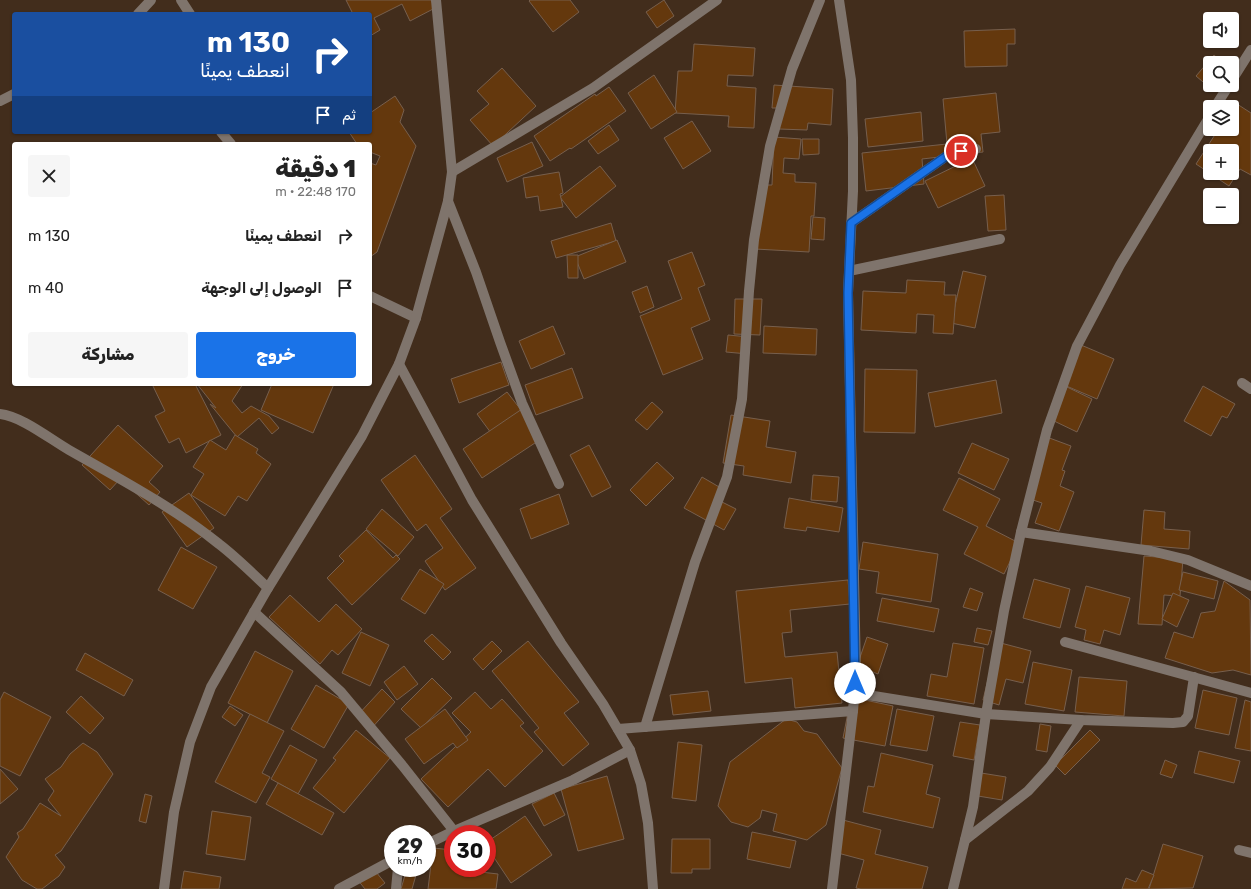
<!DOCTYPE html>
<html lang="ar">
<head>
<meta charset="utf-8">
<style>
	body { margin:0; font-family:Rubik,Vazirmatn,sans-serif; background:#f6f6f6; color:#222; direction:rtl; height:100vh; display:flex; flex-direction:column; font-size:15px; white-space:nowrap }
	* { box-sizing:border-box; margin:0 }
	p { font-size:13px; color:#767676 }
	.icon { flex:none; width:22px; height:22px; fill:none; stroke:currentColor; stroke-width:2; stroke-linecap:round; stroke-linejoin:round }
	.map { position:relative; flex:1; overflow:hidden; direction:ltr }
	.sheet { position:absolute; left:12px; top:142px; width:360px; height:244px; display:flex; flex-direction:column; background:#fff; border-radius:4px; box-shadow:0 1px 3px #0004; direction:rtl }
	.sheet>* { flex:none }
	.hud { position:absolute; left:12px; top:12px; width:360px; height:122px; border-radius:4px; box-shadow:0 1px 3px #0004; direction:rtl; background:#1a4fa0; color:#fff; overflow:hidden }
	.fabs { position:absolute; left:1203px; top:12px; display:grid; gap:8px }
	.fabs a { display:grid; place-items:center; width:36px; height:36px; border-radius:4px; background:#fff; box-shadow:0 1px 3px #0004; font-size:20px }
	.speed { position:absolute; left:384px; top:825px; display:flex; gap:8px; font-size:20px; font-weight:700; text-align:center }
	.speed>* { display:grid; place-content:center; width:52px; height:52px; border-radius:50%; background:#fff; box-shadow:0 1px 3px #0004; line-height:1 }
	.speed small { font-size:10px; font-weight:400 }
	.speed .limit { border:6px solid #d22; background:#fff; color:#111 }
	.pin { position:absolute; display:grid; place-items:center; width:34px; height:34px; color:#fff; margin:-17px; border:2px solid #fff; border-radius:50%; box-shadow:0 1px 4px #0007 }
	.me { position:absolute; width:44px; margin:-22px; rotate:0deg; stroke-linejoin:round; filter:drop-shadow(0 0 3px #0008) }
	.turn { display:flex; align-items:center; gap:14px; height:84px; padding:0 16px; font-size:18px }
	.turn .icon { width:52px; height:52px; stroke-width:2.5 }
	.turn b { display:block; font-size:28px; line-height:34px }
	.then { display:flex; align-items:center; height:38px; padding:0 16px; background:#0003; gap:8px; font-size:15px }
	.round { display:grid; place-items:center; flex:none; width:42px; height:42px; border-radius:4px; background:#f6f6f6 }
	.summary { display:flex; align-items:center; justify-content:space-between; height:68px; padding:0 16px }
	h1 { font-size:24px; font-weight:800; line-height:30px }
	.cta { display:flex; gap:8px; margin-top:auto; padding:8px 16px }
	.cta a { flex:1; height:46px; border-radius:4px; background:#1a73e8; color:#fff; font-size:16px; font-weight:800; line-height:46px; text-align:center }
	.cta a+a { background:#f6f6f6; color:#222 }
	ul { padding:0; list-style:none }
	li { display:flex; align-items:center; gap:12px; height:52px; padding:0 16px }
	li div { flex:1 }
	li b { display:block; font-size:15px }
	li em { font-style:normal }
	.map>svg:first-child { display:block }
	.building { fill:#64380d; stroke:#775f4d; fill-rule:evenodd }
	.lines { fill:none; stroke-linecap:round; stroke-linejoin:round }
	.minor { stroke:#7f746c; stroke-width:10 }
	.route-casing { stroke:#114b97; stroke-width:10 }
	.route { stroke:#1a73e8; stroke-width:7 }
</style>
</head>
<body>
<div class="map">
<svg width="1251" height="889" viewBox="0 0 1251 889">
	<rect width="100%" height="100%" fill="#422d1c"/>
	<g class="building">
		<path d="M346,0H431L435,8L410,21L402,4L374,18L380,30L370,36V14H353Z"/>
		<path d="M530,0H570L579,12L553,32L529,1Z"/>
		<path d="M664,0L674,16L657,28L646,12Z"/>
		<path d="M1015,29V44H1007V66L965,67L964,31Z"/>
		<path d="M694,44L755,48L753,76L728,75L727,86L756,88L754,128L728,127L729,116L675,113L678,71H692Z"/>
		<path d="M1214,55L1223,63H1210V85H1211L1209,87L1196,76Z"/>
		<path d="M502,68L536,106L493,146L470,120L489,104L477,91Z"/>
		<path d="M654,75L677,112L651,129L628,93Z"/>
		<path d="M774,85L833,89L831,125L808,123L807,130L779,129L780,108H772Z"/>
		<path d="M609,87L626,111L571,149L570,148L550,161L534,136L595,94L596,96Z"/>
		<path d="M996,93L1000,132L981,134L983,152L922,159L924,184L866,191L862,153L947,144L943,99Z"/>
		<path d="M395,96L404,110L400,122L416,146L377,252L370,257V163L376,165L380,156L370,152V144H357L349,132H370V113Z"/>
		<path d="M1237,104L1251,113V175L1240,169L1229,186L1196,164L1218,130L1216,129H1232V113ZM1210,151H1232V173H1210Z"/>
		<path d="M921,112L923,141L868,147L865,119Z"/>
		<path d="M692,121L711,151L683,169L664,138Z"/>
		<path d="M609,125L619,140L598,154L588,141Z"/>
		<path d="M774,137L801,139L799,159L784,158L783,173L795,174V182L816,183L814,216H811L809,252L755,249L759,185H772Z"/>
		<path d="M802,139H819V154L803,155Z"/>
		<path d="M532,142L543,166L507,182L497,158Z"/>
		<path d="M972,158L985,186L938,208L925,181Z"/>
		<path d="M600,166L616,186L576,218L560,197Z"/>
		<path d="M559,172L563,193L560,194L563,207L540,211L538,196L526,198L523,178Z"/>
		<path d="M1004,195L1006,230L988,231L985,196Z"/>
		<path d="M813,217L825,218L824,240L811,239Z"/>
		<path d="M611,223L616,241L556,258L551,241Z"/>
		<path d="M617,240L626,262L584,279L575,257Z"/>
		<path d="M692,252L705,285L698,288L710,320L691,328L703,359L663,375L640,316L682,299L668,261Z"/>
		<path d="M567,255H578V278H568Z"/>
		<path d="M963,271L986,276L975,328L951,323Z"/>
		<path d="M907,280L945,282L944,295H956L953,334L933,333L934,315L917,314L916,333L861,330L863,291L906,293Z"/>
		<path d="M647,286L654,307L640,313L632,292Z"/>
		<path d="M735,299H762L760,335L734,334Z"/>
		<path d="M553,326L565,354L531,369L519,341Z"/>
		<path d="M764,326L817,329L816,355L763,353Z"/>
		<path d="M728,335L749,337L748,354L726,352Z"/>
		<path d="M1081,345L1114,359L1097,399L1064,385Z"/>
		<path d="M501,362L509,385L459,403L451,379Z"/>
		<path d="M572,368L583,398L536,415L525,385Z"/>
		<path d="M865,369L917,370L915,433L864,432Z"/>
		<path d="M996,380L1002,413L935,427L928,393Z"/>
		<path d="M152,384H195L221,435L186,453L179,438L169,443L155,416L165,411Z"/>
		<path d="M197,384H243L232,401L242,413L251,406L269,416L279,428L272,434L259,418L237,437L210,404L216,408Z"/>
		<path d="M272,384H334L313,433L261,410Z"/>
		<path d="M1203,386L1235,404L1227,418L1222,416L1211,436L1184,421Z"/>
		<path d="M1067,387L1092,399L1077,432L1052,420Z"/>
		<path d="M507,392L521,410L491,433L477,414Z"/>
		<path d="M652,402L663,412L647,430L635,420Z"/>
		<path d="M522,409L541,439L482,478L463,449Z"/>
		<path d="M731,415L770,421L766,447L796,452L791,483L743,475L744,466L723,463Z"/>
		<path d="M118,425L163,466L149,482L160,492L149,505L120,479L110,490L82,465Z"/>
		<path d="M235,435L258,449L256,453L271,464L247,501L238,496L225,516L191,495L204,474L193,467L210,440L226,450Z"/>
		<path d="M1044,436L1071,446L1062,470L1065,471L1060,486L1074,492L1059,531L1035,523L1042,503L1027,498Z"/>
		<path d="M972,443L1009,459L994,490L958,473Z"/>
		<path d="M589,445L611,487L592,497L570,455Z"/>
		<path d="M415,455L452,509L440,518L476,568L445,590L425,561L443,548L426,524L417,531L381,480Z"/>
		<path d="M657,462L674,478L646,506L630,490Z"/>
		<path d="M813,475L839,477L837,502L811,500Z"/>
		<path d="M702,477L726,491L720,501L736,509L724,530L684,508Z"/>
		<path d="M959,478L1000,499L986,526L1019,543L1004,574L964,554L978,527L943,510Z"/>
		<path d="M189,493L214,528L187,547L162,512Z"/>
		<path d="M559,494L569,524L531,539L520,509Z"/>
		<path d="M789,498L843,508L839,532L807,527L806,531L784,528Z"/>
		<path d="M382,509L414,537L398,556L366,529Z"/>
		<path d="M1144,510L1165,512L1164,529L1190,531L1189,549L1141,545Z"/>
		<path d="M366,530L393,558L396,555L400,559L352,605L327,578L344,561L339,556Z"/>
		<path d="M863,542L938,554L931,602L876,593L879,572L859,569Z"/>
		<path d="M181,547L217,567L193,609L158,590Z"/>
		<path d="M1144,556L1183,559L1180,596L1164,595L1162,625L1138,624Z"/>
		<path d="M420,569L444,584L425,614L401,599Z"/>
		<path d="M1183,572L1218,581L1214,599L1179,590Z"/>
		<path d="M1034,579L1070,589L1060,628L1023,618Z"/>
		<path d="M848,580L850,604L790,610L792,632L782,633L785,657L837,652L842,703L795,708L792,678L745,683L736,591Z"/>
		<path d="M1224,581L1250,600L1251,675L1233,670L1212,673L1165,658L1174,632L1193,638L1201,613L1215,611Z"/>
		<path d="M1086,586L1130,598L1120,635L1104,630L1100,644L1084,640L1086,630L1075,627Z"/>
		<path d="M970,588L983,593L977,611L963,607Z"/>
		<path d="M1173,593L1189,600L1177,627L1162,619Z"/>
		<path d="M290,595L319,622L336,604L362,629L338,655L332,650L320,664L269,617Z"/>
		<path d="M882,598L939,609L934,632L877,621Z"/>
		<path d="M977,628L992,631L988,645L974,642Z"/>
		<path d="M361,632L389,645L370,686L342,673Z"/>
		<path d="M432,634L451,652L443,660L424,641Z"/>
		<path d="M867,637L888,644L878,674L857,666Z"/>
		<path d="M492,641L502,651L483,670L473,659Z"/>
		<path d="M528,641L579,702L564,713L589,744L563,766L534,732L539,728L492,671Z"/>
		<path d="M997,642L1031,651L1023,683L1006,679L999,705L983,700Z"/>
		<path d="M953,643L984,648L974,704L927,696L931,674L947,677Z"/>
		<path d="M255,651L293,671L267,723L228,703Z"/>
		<path d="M85,653L133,680L124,696L76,670Z"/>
		<path d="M1033,662L1072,670L1064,711L1025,704Z"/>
		<path d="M404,666L418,684L397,700L384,682Z"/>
		<path d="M1079,677L1127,681L1124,716L1075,712Z"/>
		<path d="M432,678L452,698L421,728L401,709Z"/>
		<path d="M316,685L349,704L324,748L291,729Z"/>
		<path d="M382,689L395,702L370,730L356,717Z"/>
		<path d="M1203,690L1237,698L1229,735L1195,728Z"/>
		<path d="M708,691L711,711L673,715L670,695Z"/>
		<path d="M4,692L51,717L20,776L0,766V700Z"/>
		<path d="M475,692L491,709L502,699L524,723L520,726L543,751L505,787L488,769L448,807L421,779L471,732L452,713Z"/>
		<path d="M81,696L104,718L90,734L66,712Z"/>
		<path d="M851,697L893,706L885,746L843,738Z"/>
		<path d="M1245,700L1251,702V751L1235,748Z"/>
		<path d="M230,706L243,715L235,726L222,717Z"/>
		<path d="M445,709L468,740L457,748L453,743L424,764L405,739Z"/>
		<path d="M897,709L934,716L927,751L890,745Z"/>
		<path d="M250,714L284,731L262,773L270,777L256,803L215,782Z"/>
		<path d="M786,719L797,722L804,731L817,734L842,768L826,825L807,840L773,831L777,814L762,810L760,818L748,827L731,822L718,806L730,762Z"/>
		<path d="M960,722L980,725L974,760L953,756Z"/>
		<path d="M1040,724L1051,726L1047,752L1036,750Z"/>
		<path d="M356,730L390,758L344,813L313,788L336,760L333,758Z"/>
		<path d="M1090,730L1100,740L1065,775L1055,765Z"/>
		<path d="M678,742L702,745L696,801L672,798Z"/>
		<path d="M83,743L97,752L113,774L61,851L55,855L65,867L59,876L42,889H37L22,880L6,857L19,837L17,833L23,829L40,803L61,816L48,800L54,791L45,779L61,767L70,754Z"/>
		<path d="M290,745L317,760L298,794L271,779Z"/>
		<path d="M1199,751L1240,761L1234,783L1194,773Z"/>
		<path d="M881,753L933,765L926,794L940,798L933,828L863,812L868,786L874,787Z"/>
		<path d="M1165,760L1177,765L1172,778L1160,774Z"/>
		<path d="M0,769L18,789L0,804Z"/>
		<path d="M975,772L1006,777L1002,800L972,795Z"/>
		<path d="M607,776L624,839L578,851L561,789Z"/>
		<path d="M278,783L334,813L322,835L266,804Z"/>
		<path d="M554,793L565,815L544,826L532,804Z"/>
		<path d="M145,794L152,796L146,823L139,821Z"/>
		<path d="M212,811L251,817L245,860L206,854Z"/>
		<path d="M525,816L552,855L511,883L487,847V842Z"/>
		<path d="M843,820L881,830L875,854L928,867L922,889H861L856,888L864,860L834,852Z"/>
		<path d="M752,832L796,841L790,868L747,859Z"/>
		<path d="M672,839H710V869H692V873H671Z"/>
		<path d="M1163,844L1203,856L1193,888L1149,889Z"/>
		<path d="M433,848L453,850V868L455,869L498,874L496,889H428Z"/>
		<path d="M372,867L385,883L377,889H365L357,879Z"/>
		<path d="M407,868H418L412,889H401Z"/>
		<path d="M1142,870L1154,875L1148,889H1122L1126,878L1136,882Z"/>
		<path d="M184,871L221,877L219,889H181Z"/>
	</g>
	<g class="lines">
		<g class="minor">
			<path d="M181,0L190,14"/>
			<path d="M138,14L151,0"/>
			<path d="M1232,80L1251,50"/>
			<path d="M0,101L14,94"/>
			<path d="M1215,107L1229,85"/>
			<path d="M221,132L231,144"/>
			<path d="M452,172L593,88L717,0"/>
			<path d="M448,201L476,272L500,342L522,403L559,484"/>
			<path d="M851,223L948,155L961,151L976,149"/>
			<path d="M849,271L1000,239"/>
			<path d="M370,296L416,318"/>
			<path d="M399,364L472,500L561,643L603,704L630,750L641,784L648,823L653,889"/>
			<path d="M1242,383L1251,389"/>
			<path d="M0,414C21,416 50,439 69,450C120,479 173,507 219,544C236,557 252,573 268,588"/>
			<path d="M1021,532L1151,551L1188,560L1251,586"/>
			<path d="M254,612L341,692L402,765L454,831"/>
			<path d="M1065,642L1251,693"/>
			<path d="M855,693L986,714L1081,720L1173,723L1183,722L1188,716L1194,677"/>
			<path d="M645,727L695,562L727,477L742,399L749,291L754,240L770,146L792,69L820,0"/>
			<path d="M618,729L853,711"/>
			<path d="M965,840L1028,791L1050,767L1081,720"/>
			<path d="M427,844L454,831L573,780L630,750"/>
			<path d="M1239,850L1251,853"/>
			<path d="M164,889L174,812L190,742L211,687L268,588L362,436L399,364L416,318L448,201L452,172L436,0"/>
			<path d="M339,889L393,860"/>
			<path d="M396,889L398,868"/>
			<path d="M832,889L853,711L856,673L848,293L853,191V138L851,80L839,0"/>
			<path d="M953,889L973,807L986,714L1004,611L1021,532L1047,430L1077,346L1120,265L1210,116"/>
		</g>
	</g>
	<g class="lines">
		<g class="route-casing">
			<path id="route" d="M855,683L848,293L851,223L948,155L961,151"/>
		</g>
		<use href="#route" class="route"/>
	</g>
</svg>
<div class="fabs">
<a><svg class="icon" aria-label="sound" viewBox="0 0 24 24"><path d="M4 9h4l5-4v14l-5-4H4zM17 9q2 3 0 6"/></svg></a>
<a><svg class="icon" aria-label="search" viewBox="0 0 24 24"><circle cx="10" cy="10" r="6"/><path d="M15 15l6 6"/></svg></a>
<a><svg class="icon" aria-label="layers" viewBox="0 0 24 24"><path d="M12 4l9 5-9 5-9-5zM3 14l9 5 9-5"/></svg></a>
<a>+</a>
<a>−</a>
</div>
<div class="speed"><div>29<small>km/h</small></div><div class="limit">30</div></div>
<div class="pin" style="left:961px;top:151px;background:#d93025"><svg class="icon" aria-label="arrive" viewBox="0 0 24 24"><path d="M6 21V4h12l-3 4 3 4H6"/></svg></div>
<svg class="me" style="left:855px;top:683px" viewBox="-20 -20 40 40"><circle r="19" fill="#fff"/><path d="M0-13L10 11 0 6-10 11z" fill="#1a73e8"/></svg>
<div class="hud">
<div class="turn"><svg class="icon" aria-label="right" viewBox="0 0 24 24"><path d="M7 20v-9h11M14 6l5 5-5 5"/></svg><div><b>130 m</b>انعطف يمينًا</div></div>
<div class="then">ثم<svg class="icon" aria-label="arrive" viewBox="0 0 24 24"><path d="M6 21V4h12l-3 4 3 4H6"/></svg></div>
</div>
<section class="sheet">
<div class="summary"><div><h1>1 دقيقة</h1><p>170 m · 22:48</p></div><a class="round"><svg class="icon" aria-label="close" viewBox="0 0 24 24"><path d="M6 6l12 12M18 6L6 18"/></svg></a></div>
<ul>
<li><svg class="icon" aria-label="right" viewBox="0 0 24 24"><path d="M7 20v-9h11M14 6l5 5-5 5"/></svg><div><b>انعطف يمينًا</b></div><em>130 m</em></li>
<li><svg class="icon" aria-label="arrive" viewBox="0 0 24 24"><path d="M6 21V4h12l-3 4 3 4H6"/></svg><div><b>الوصول إلى الوجهة</b></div><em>40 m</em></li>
</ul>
<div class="cta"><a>خروج</a><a>مشاركة</a></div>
</section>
</div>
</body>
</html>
